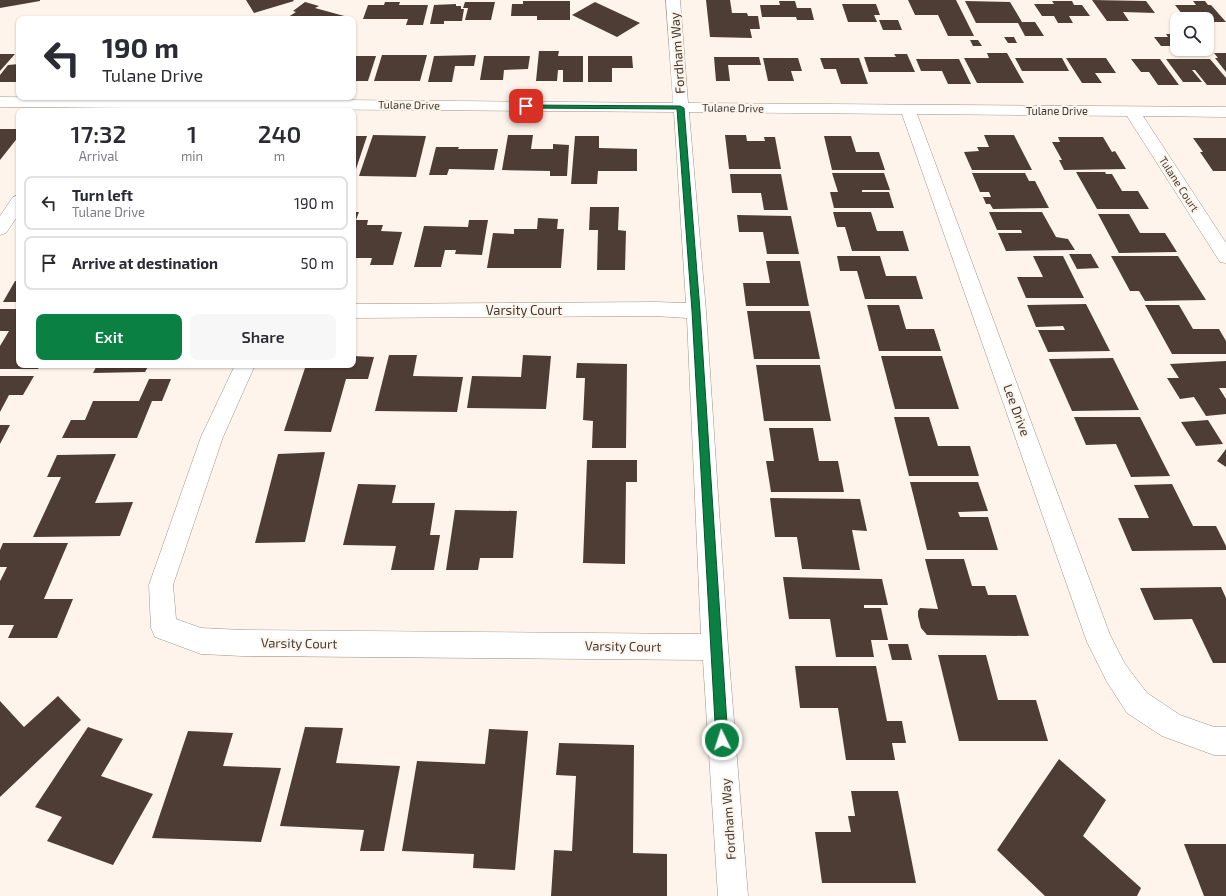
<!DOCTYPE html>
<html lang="en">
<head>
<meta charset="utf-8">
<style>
	body { margin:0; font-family:"Exo 2",sans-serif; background:#f7f7f7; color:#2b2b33; height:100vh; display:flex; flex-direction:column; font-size:15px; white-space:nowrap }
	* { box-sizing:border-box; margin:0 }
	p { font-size:13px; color:#7c7c81 }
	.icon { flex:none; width:22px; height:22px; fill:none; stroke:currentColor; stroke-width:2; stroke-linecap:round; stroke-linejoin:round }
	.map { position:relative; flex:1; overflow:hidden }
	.panel { position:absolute; left:16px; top:108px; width:340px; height:260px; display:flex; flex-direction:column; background:#fff; border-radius:8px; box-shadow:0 1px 3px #0004 }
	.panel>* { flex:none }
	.banner { position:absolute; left:16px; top:16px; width:340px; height:84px; border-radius:8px; box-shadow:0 1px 3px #0004; background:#fff; color:#2b2b33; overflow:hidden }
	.controls { position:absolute; left:1170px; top:12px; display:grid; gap:8px }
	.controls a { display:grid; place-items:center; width:44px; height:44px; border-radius:8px; background:#fff; box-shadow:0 1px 3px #0004; font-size:20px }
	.pin { position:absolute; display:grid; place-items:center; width:34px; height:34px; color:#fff; margin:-17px; border-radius:8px; box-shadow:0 2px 6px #0006 }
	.me { position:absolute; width:44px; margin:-22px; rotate:356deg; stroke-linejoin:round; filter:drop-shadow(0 0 3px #0008) }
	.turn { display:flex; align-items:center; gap:14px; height:84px; padding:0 20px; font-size:18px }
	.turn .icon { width:52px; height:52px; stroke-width:2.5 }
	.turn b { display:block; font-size:28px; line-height:34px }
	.eta { display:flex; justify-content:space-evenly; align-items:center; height:68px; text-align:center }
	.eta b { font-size:24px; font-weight:600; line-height:28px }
	.action { display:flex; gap:8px; margin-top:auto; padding:8px 20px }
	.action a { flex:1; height:46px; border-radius:8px; background:#0b8043; color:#fff; font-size:16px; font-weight:600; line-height:46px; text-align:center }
	.action a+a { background:#f7f7f7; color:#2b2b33 }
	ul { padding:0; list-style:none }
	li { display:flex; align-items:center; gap:12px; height:54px; margin:0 8px 6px; padding:0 12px; border:2px solid #e1e1e2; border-radius:8px }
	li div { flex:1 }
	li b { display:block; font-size:15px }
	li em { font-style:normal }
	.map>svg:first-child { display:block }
	.building { fill:#4e3d35 }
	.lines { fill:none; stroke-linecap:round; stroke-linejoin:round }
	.minor-casing { stroke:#a19284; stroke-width:1 }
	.minor { fill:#fff; fill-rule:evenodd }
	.route { fill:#0b8043; stroke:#07532c }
	.labels { text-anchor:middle; stroke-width:4; stroke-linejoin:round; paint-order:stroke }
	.far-street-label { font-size:11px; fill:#413b35; stroke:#fef4eb }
	.street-label { font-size:13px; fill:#413b35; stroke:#fef4eb }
</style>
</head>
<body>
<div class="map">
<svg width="1226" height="896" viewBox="0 0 1226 896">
	<rect width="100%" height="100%" fill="#fef4eb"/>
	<g class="building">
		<path d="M0,0H40V1L0,8Z"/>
		<path d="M246,0H293L294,1L254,13Z"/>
		<path d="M706,0H730L732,13H747L748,16H758L760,29H750L752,38L710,37Z"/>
		<path d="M908,0H956L974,36H948L938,15H915Z"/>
		<path d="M1092,0L1146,1L1155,13L1123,12L1129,21H1107Z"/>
		<path d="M523,1H570V20H537V16H511L512,4H523Z"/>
		<path d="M779,1H795L797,8H811L814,20H797L796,17H762L760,5H780Z"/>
		<path d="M965,1L1010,2L1022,22H1035L1044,36H1025L1018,23H976Z"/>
		<path d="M1052,1H1072L1074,5H1082L1090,16H1069L1073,23H1058L1054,16H1042L1034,4H1054Z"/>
		<path d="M1193,1H1205L1208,5H1211L1226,22H1207V19H1186L1175,5H1196Z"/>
		<path d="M305,2L319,6L315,8L348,17L346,19H285L296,12L293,11Z"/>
		<path d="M385,2H400L399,5H428L423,25H406L408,19H363L368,5H384Z"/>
		<path d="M465,2H495L491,20H465L468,8H463Z"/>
		<path d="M595,2L640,23L617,37L572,15Z"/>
		<path d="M456,4V6H461V9H464L462,21H444V24H430L434,5Z"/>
		<path d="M842,4H876L880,15H874L877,22H848Z"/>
		<path d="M879,20H898L902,30H883Z"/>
		<path d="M1166,34H1177V46H1161L1154,37H1168Z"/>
		<path d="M1004,37H1014L1017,43H1008Z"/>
		<path d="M970,40H978L982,46H973Z"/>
		<path d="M539,51H559L558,56H583V82H563V70H558L557,81H536Z"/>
		<path d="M987,53H1007L1024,83H977L964,58H989Z"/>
		<path d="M1214,53H1226V72L1215,58H1218Z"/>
		<path d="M0,54H15L0,71Z"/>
		<path d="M894,54H907L915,72H869L864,57H896Z"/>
		<path d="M382,55H427L420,81H374Z"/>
		<path d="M476,55L474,66H455L452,82H428L434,56Z"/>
		<path d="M353,56H376L368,81H353Z"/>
		<path d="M484,56H530L528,69L504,70L503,80H480Z"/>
		<path d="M588,56H632L633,68H612V82H588Z"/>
		<path d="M714,57H759L761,65H728L730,81H716Z"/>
		<path d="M763,58H798L802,71H791L794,81H768Z"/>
		<path d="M820,58H859L868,84H841L836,69H824Z"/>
		<path d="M1015,58H1062L1069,71H1022Z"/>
		<path d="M1066,58H1106L1116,73H1095L1102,83H1082Z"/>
		<path d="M916,59H959L971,84H948L942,71H921Z"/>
		<path d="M1131,59H1160L1179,85H1158L1149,72H1141Z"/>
		<path d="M1166,59H1210L1226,78V85H1207L1195,70H1192L1202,82H1183Z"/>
		<path d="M19,64V82H0V75L8,65Z"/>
		<path d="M0,129H19V136L0,160Z"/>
		<path d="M373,135L426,136L416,177L359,176Z"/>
		<path d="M508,135H533L531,149H553V144L569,145L567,176H550V171L502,170Z"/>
		<path d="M725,135H746L747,141H765L764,137H775L781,169H729Z"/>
		<path d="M984,135H1014L1032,170H972L964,152L979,151L977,147H989Z"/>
		<path d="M353,136H367L353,178Z"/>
		<path d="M575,136H599V148L637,149V171H598L597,184H571Z"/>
		<path d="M824,136H851L856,152H879L885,170H832Z"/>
		<path d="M1058,137H1103L1112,152L1115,151L1126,169L1064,170L1059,160H1062L1052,142H1060Z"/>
		<path d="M1193,138H1226V171H1213L1200,152H1203Z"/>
		<path d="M436,147H459L458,149H498L494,170L449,169L447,175H429Z"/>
		<path d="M1076,172H1105L1106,174H1112L1122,191H1138L1149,209H1097Z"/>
		<path d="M832,173H884L890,190H862V192H889L894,208H834L830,192H838Z"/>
		<path d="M972,173H1025L1029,181H1035L1049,208L993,209L990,204H986L983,197H991L989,192H980Z"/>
		<path d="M730,174H781L788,210H764L761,193H732Z"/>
		<path d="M590,207H619L618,230L626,231L625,270H597L598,230H589Z"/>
		<path d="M353,212H359L356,220H368L367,225H383L381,231L402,232L393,265H370L372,258H353Z"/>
		<path d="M833,212H871L877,231H903L909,251H852L845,227H837Z"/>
		<path d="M989,212H1042L1056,237L1068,239L1075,250L1006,251L998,233H1022L1021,230H997Z"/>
		<path d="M1098,214H1129L1140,233H1165L1177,252L1119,253Z"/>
		<path d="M737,215L791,216L799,254H767L763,232H739Z"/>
		<path d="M538,218L558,219L557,229H564L561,268H487L493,233L514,234V229H537Z"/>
		<path d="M469,220H488L482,255L455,254L456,250H445L441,267H414L424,226L468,227Z"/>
		<path d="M1069,254H1091L1099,268L1077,269Z"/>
		<path d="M837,256H880L886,276H916L923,299H865L857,271H840Z"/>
		<path d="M1033,256H1063L1084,298H1026L1017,277H1043Z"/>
		<path d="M1111,256H1178L1206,300L1145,301L1139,291H1130Z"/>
		<path d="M766,261H800L809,306H746L743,283H770Z"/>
		<path d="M15,281H19V302H3Z"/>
		<path d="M1086,304L1110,351L1048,352L1038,330H1065L1063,326L1036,327L1027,305Z"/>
		<path d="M867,305H899L906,329H934L941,351H879Z"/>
		<path d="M1145,305H1179L1193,329H1219L1226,341V354H1172Z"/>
		<path d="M0,309H19V365H40L38,369H0V346L9,331H0Z"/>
		<path d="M747,311H810L820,359H754Z"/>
		<path d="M389,355H417L413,376L463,377L457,412L375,411Z"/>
		<path d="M523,355L551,356L546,409L467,408L472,376L521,377Z"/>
		<path d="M353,356L374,357L368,379H346L331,432L284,431L306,365H353Z"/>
		<path d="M881,356H942L959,409H895Z"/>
		<path d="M1113,358L1139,410L1072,411L1049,359Z"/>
		<path d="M1226,361V388H1219L1226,399V414L1206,416L1194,397L1180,399L1167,378H1179L1170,364Z"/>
		<path d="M577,363L627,364L626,448H592L593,421L583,420L585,378H576Z"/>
		<path d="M97,365H149L145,372L93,373Z"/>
		<path d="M756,365H820L831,421H764Z"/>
		<path d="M0,376H34L23,395H9L0,412Z"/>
		<path d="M149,379H171L162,401H152L137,438H62L71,420H85L93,401H139Z"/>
		<path d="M894,417H929L938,446H970L979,476H909Z"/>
		<path d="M1074,417H1140L1170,476L1131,477L1116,444L1086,445Z"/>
		<path d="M1208,420L1223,444L1196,446L1181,422Z"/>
		<path d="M0,425H10L0,444Z"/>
		<path d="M769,428H813L819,461H838L844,492H771L766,461H774Z"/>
		<path d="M1226,449V467L1217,461Z"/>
		<path d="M325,452L305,542L255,543L278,454Z"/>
		<path d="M116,454L95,503L133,502L120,536L33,537L61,477H47L57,455Z"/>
		<path d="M587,460H637V482H626L625,564L583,563Z"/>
		<path d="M910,482H978L988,511L958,512L960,517H988L998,550H927Z"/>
		<path d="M358,484L396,485L392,503H435L430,535H440L434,570H391L396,546L343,545Z"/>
		<path d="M1172,484L1193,526H1216L1226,546V550L1132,551L1118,518H1149L1134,485Z"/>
		<path d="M770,498L860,499L867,531L852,530L860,570L802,569L797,537H775Z"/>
		<path d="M455,510L517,511L513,558H480L478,570H446Z"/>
		<path d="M3,543H68L44,599H73L57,638H8L14,625H0V581L7,567H0V550Z"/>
		<path d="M925,559H964L972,586H985L988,595H1016L1029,636L927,635L921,628L918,616V611L920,608L938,609Z"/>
		<path d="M783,577L882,579L888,605H864V608H881L888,640H871L874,657H836L830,619H789Z"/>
		<path d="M1221,587L1226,598V663H1213L1192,619L1154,620L1140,588Z"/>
		<path d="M888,644H908L912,660H892Z"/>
		<path d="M938,655H986L998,700H1036L1048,741H959Z"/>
		<path d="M795,666H876L887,721H902L906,743H892L895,760H846L838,708H800Z"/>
		<path d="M58,696L81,720L0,797V701L24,727Z"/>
		<path d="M88,727L123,739L101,776L153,794L113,865L47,841L62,817L35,807Z"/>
		<path d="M305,727L343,728L336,763L400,766L384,851H360L364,830L280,826Z"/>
		<path d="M489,729L528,731L515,870L473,868L474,854L402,851L417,761L485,764Z"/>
		<path d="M188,731L233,733L223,766L281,768L261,842L152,838Z"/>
		<path d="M559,743L634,745L633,853L667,854V896H551L554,850L572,851L576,776L556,775Z"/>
		<path d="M1059,759L1106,800L1083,836L1141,888L1137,896H1045L997,850Z"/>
		<path d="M851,791H898L916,883H822L815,832H851L848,816H855Z"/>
		<path d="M1184,844H1226V896H1204Z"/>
	</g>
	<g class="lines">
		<g class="minor-casing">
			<g id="minor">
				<path d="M666,0H680L688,103L1226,107V117L1143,116L1226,243V263L1220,262L1127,116L917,114L1110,635L1125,664L1147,693L1180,715L1214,727H1226V755H1214L1162,736L1127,713L1107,682L1087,642L902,114L689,112L706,311L728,647L748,896H718L703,660L242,656L201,654L155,637L151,628L149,585L201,437L235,365H255L223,437L173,585L176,619L201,628L242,630L701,634L687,318L655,316L353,318V304L655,302L686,303L674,112L0,107V97L673,103Z"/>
				<path d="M19,195V214L6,233L0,235V216L13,197Z"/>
			</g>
		</g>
		<use href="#minor" class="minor"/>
	</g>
	<path class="route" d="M524,105L680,106L684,108L700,311L728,740L726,744L722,746L718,744L716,740L692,311L677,109L526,108H524Z"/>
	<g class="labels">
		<g class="far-street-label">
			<text transform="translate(409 105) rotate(1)" y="4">Tulane Drive</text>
			<text transform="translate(733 108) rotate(1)" y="4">Tulane Drive</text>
			<text x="1057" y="115">Tulane Drive</text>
			<text transform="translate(1179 184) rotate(57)" y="4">Tulane Court</text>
		</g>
		<g class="street-label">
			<text transform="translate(677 53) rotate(-94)" y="5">Fordham Way</text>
			<text x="524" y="315">Varsity Court</text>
			<text transform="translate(1017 410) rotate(70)" y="5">Lee Drive</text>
			<text transform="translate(299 643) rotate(1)" y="5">Varsity Court</text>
			<text transform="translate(623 646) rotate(1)" y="5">Varsity Court</text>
			<text transform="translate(728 819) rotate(-94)" y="5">Fordham Way</text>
		</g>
	</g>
</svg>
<div class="controls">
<a><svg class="icon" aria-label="search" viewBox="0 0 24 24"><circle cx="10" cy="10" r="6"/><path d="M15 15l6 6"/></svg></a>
</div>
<div class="pin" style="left:526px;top:106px;background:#d93025"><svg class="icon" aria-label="arrive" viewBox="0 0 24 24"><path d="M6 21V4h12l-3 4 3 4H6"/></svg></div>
<svg class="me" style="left:722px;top:740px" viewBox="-20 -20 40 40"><circle r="17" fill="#0b8043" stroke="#fff" stroke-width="3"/><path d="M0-11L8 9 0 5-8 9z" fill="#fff"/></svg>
<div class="banner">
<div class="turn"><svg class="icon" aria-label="left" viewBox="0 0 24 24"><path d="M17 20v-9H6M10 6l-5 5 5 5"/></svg><div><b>190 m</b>Tulane Drive</div></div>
</div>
<section class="panel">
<div class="eta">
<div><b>17:32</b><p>Arrival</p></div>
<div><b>1</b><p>min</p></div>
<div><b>240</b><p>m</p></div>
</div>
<ul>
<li><svg class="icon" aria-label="left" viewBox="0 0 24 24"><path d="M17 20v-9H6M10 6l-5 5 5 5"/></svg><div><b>Turn left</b><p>Tulane Drive</p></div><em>190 m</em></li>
<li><svg class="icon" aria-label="arrive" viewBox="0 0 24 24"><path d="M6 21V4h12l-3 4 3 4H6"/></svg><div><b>Arrive at destination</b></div><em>50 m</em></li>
</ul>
<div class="action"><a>Exit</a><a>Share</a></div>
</section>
</div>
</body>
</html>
